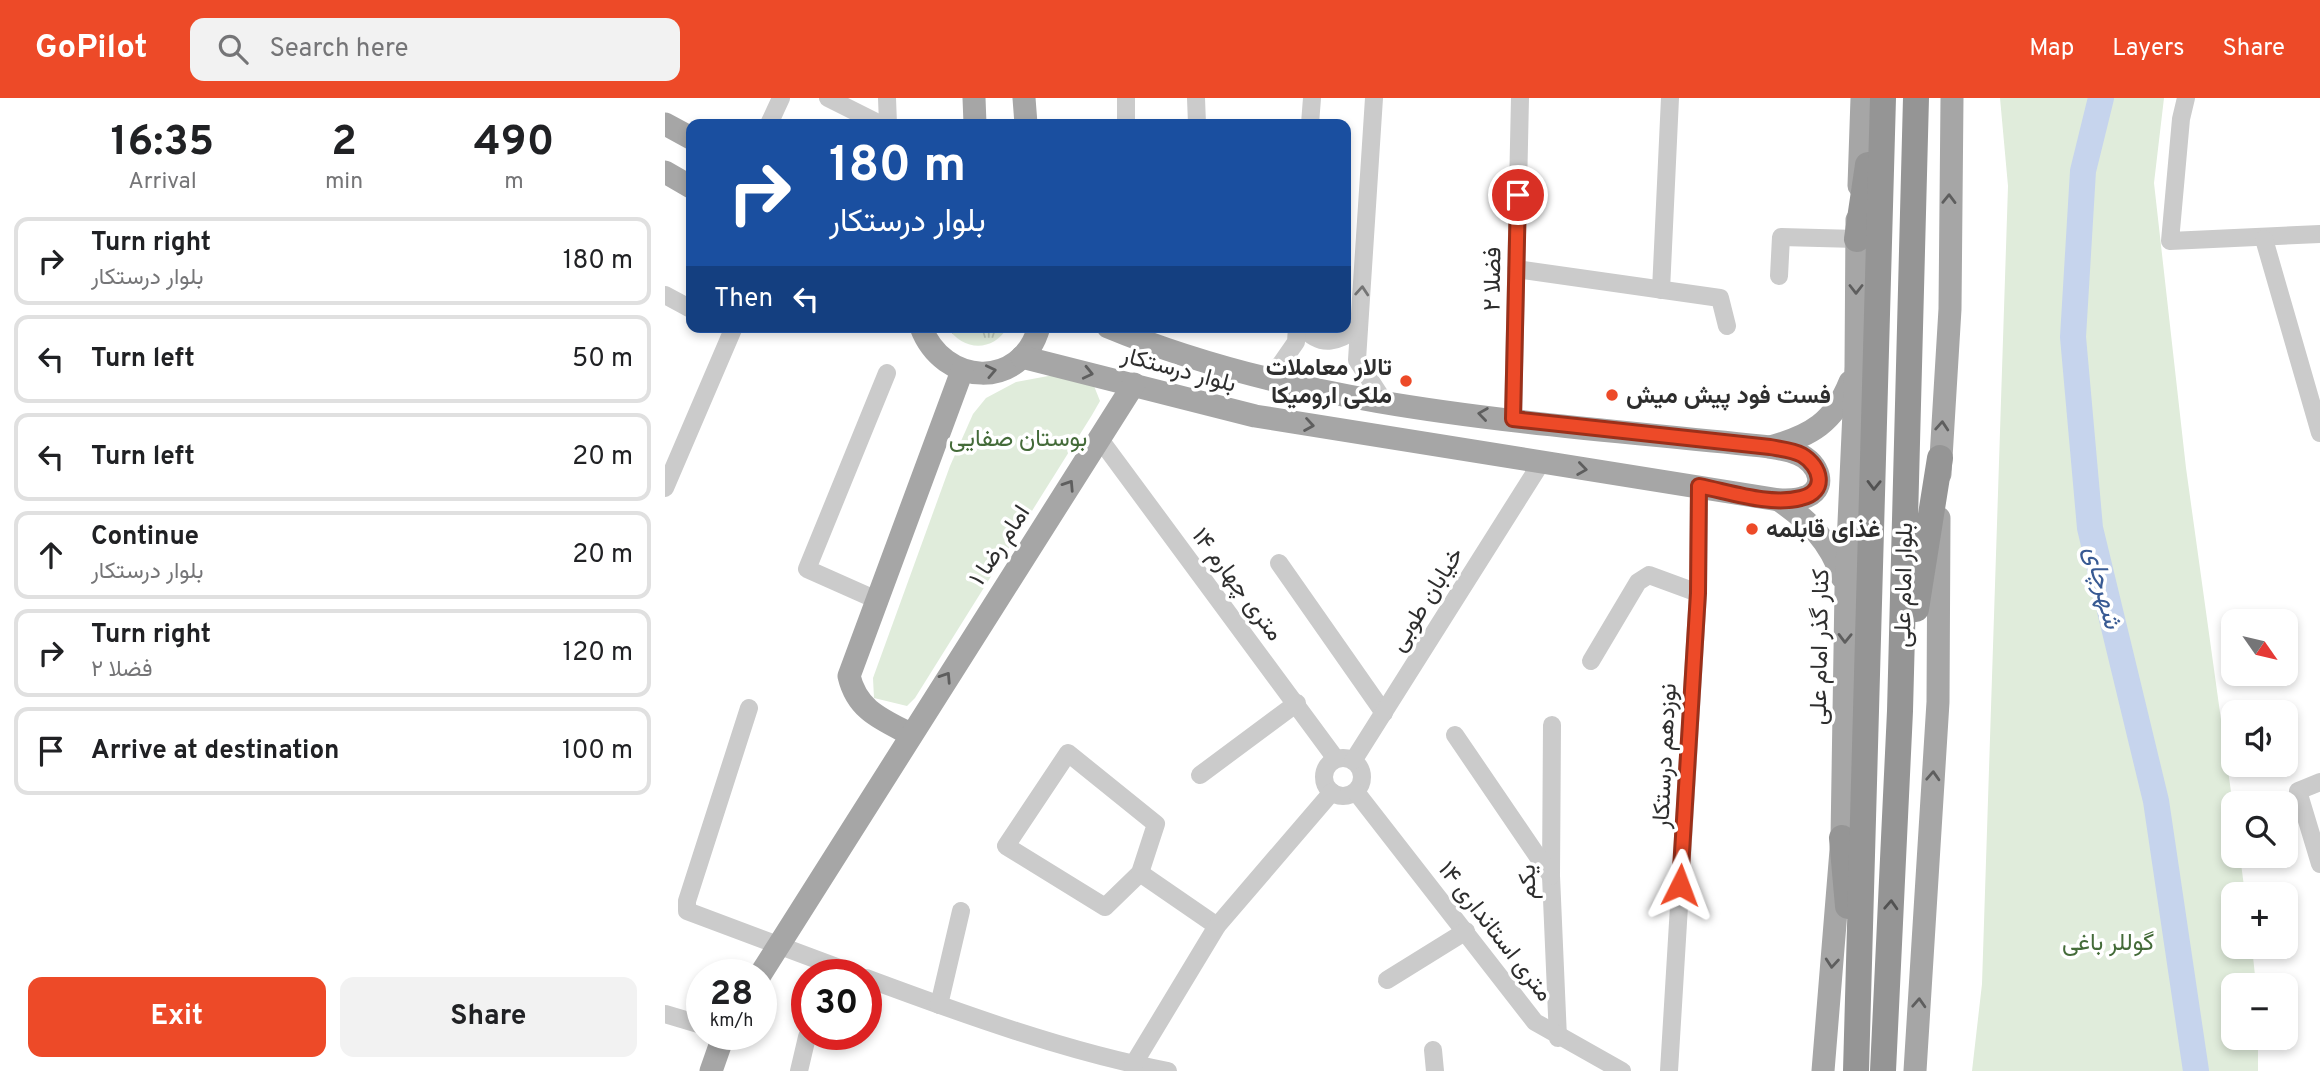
<!DOCTYPE html>
<html lang="en">
<head>
<meta charset="utf-8">
<style>
	body { margin:0; font-family:Overpass,Vazirmatn,sans-serif; background:#f2f2f2; color:#202124; height:100vh; display:flex; flex-direction:column; font-size:26px; white-space:nowrap }
	* { box-sizing:border-box; margin:0 }
	p { font-size:23px; color:#757577 }
	.icon { flex:none; width:38px; height:38px; fill:none; stroke:currentColor; stroke-width:2; stroke-linecap:round; stroke-linejoin:round }
	.map { position:relative; flex:1; overflow:hidden }
	.panel { display:flex; flex-direction:column; background:#fff; width:665px }
	.panel>* { flex:none }
	.hud { position:absolute; left:21px; top:21px; width:665px; height:214px; border-radius:14px; box-shadow:0 4px 10px #0003; background:#1a4fa0; color:#fff; overflow:hidden }
	.needle { width:46px; rotate:124deg }
	.fabs { position:absolute; left:1556px; top:511px; display:grid; gap:14px }
	.fabs a { display:grid; place-items:center; width:77px; height:77px; border-radius:14px; background:#fff; box-shadow:0 4px 10px #0003; font-size:35px }
	.speed { position:absolute; left:21px; top:861px; display:flex; gap:14px; font-size:35px; font-weight:700; text-align:center }
	.speed>* { display:grid; place-content:center; width:91px; height:91px; border-radius:50%; background:#fff; box-shadow:0 4px 10px #0003; line-height:1 }
	.speed small { font-size:18px; font-weight:400 }
	.speed .limit { border:10px solid #d22; background:#fff; color:#111 }
	.pin { position:absolute; display:grid; place-items:center; width:60px; height:60px; color:#fff; margin:-30px; border:4px solid #fff; border-radius:50%; box-shadow:0 2px 7px #0007 }
	.me { position:absolute; width:77px; margin:-38px; rotate:3deg; stroke-linejoin:round; filter:drop-shadow(0 0 5px #0008) }
	.turn { display:flex; align-items:center; gap:24px; height:147px; padding:0 28px; font-size:32px }
	.turn .icon { width:91px; height:91px; stroke-width:2.5 }
	.turn b { display:block; font-size:49px; line-height:60px }
	.then { display:flex; align-items:center; height:66px; padding:0 28px; background:#0003; gap:14px; font-size:26px }
	.eta { display:flex; justify-content:space-evenly; align-items:center; height:119px; text-align:center }
	.eta b { font-size:42px; font-weight:700; line-height:49px }
	.cta { display:flex; gap:14px; margin-top:auto; padding:14px 28px }
	.cta a { flex:1; height:80px; border-radius:14px; background:#ed4a28; color:#fff; font-size:28px; font-weight:700; line-height:80px; text-align:center }
	.cta a+a { background:#f2f2f2; color:#202124 }
	ul { padding:0; list-style:none }
	li { display:flex; align-items:center; gap:21px; height:88px; margin:0 14px 10px; padding:0 14px; border:4px solid #e0e0e0; border-radius:14px }
	li div { flex:1 }
	li b { display:block; font-size:26px }
	li em { font-style:normal }
	header { display:flex; align-items:center; gap:42px; box-sizing:border-box; height:98px; padding:0 35px; background:#ed4a28; color:#fff }
	header strong { font-size:33px }
	nav { display:flex; gap:38px; margin-inline-start:auto; font-size:24px }
	.search { width:490px; height:63px; background:#f2f2f2; display:flex; align-items:center; gap:18px; box-sizing:border-box; padding:0 24px; border-radius:14px; color:#757577; font-size:26px }
	main { display:flex; flex:1; min-height:0 }
	.map>svg:first-child { display:block }
	.grass { fill:url(#grass-tufts) }
	.green { fill:#e0ecdb }
	.lines { fill:none; stroke-linecap:round; stroke-linejoin:round }
	.river { stroke:#c6d4ed; stroke-width:26 }
	.minor { stroke:#cbcbcb; stroke-width:18 }
	.major { stroke:#a6a6a6; stroke-width:23 }
	.highway { stroke:#959595; stroke-width:26 }
	.oneway { stroke:#5e5e5e }
	.oneway2 { stroke:#757575 }
	.oneway3 { stroke:#525252 }
	.route-casing { stroke:#9a301a; stroke-width:18 }
	.route { stroke:#ed4a28; stroke-width:12 }
	.poi-dot { fill:#ed4a28; stroke:#fff; stroke-width:2.5 }
	.labels { text-anchor:middle; stroke-width:7; stroke-linejoin:round; paint-order:stroke }
	.street-label { font-size:24px; fill:#2e2e2e; stroke:#fff }
	.poi-label { font-size:24px; font-weight:bold; fill:#2e2e2e; stroke:#fff; text-anchor:start }
	.park-label { font-size:24px; fill:#446b39; stroke:#fff }
	.water-label { font-size:26px; font-style:italic; fill:#385a93; stroke:#fff }
</style>
</head>
<body>
<header>
<strong>GoPilot</strong>
<div class="search"><svg class="icon" aria-label="search" viewBox="0 0 24 24"><circle cx="10" cy="10" r="6"/><path d="M15 15l6 6"/></svg>Search here</div>
<nav><a>Map</a><a>Layers</a><a>Share</a></nav>
</header>
<main>
<section class="panel">
<div class="eta">
<div><b>16:35</b><p>Arrival</p></div>
<div><b>2</b><p>min</p></div>
<div><b>490</b><p>m</p></div>
</div>
<ul>
<li><svg class="icon" aria-label="right" viewBox="0 0 24 24"><path d="M7 20v-9h11M14 6l5 5-5 5"/></svg><div><b>Turn right</b><p>بلوار درستکار</p></div><em>180 m</em></li>
<li><svg class="icon" aria-label="left" viewBox="0 0 24 24"><path d="M17 20v-9H6M10 6l-5 5 5 5"/></svg><div><b>Turn left</b></div><em>50 m</em></li>
<li><svg class="icon" aria-label="left" viewBox="0 0 24 24"><path d="M17 20v-9H6M10 6l-5 5 5 5"/></svg><div><b>Turn left</b></div><em>20 m</em></li>
<li><svg class="icon" aria-label="ahead" viewBox="0 0 24 24"><path d="M12 20V5M6 11l6-6 6 6"/></svg><div><b>Continue</b><p>بلوار درستکار</p></div><em>20 m</em></li>
<li><svg class="icon" aria-label="right" viewBox="0 0 24 24"><path d="M7 20v-9h11M14 6l5 5-5 5"/></svg><div><b>Turn right</b><p>فضلا ۲</p></div><em>120 m</em></li>
<li><svg class="icon" aria-label="arrive" viewBox="0 0 24 24"><path d="M6 21V4h12l-3 4 3 4H6"/></svg><div><b>Arrive at destination</b></div><em>100 m</em></li>
</ul>
<div class="cta"><a>Exit</a><a>Share</a></div>
</section>
<div class="map">
<svg width="1655" height="973" viewBox="0 0 1655 973">
	<defs>
		<pattern id="grass-tufts" width="24" height="20" patternUnits="userSpaceOnUse" patternTransform="scale(1.75)"><rect width="24" height="20" fill="#e0ecdb"/><path d="M3 7l-1-3M5 7V3M7 7l1-3M15 17l-1-3M17 17v-4M19 17l1-3" fill="none" stroke="#c0cbbc"/></pattern>
	</defs>
	<rect width="100%" height="100%" fill="#fff"/>
	<path class="grass" d="M282,229H343C327,255 298,253 282,229Z"/>
	<g class="green">
		<path d="M1335,0H1499L1489,85L1521,370L1568,708V758H1575L1580,796H1568V849H1587L1591,887H1568V940H1593V973H1307L1317,886L1343,88Z"/>
		<path d="M394,276L429,288L435,303L427,317L250,600L242,608L209,600L208,580L285,368L308,316L321,300L351,284Z"/>
	</g>
	<g class="lines">
		<path class="river" d="M1436,0L1418,73L1408,239L1425,430L1491,703L1531,973"/>
		<g class="minor">
			<path d="M163,0L215,26"/>
			<path d="M222,0L223,26"/>
			<path d="M461,0V26"/>
			<path d="M531,0L532,26"/>
			<path d="M709,0L692,262L718,302"/>
			<path d="M1521,0L1516,21L1505,143L1655,136"/>
			<path d="M104,26L116,0"/>
			<path d="M645,26L647,0"/>
			<path d="M1599,141L1655,335"/>
			<path d="M851,171L1055,200L1062,228"/>
			<path d="M1114,178L1116,139L1192,141"/>
			<path d="M996,192L1005,0"/>
			<path d="M0,197L26,211"/>
			<path d="M638,229C656,251 675,243 694,229"/>
			<path d="M604,283L631,244L632,229"/>
			<path d="M848,321L855,0"/>
			<path d="M434,340L671,661"/>
			<path d="M0,390L69,229"/>
			<path d="M614,465L719,615"/>
			<path d="M214,503L142,471L222,275"/>
			<path d="M926,563L973,484L984,477L1033,495"/>
			<path d="M84,610L22,803V813L193,877"/>
			<path d="M887,627L886,778L893,940"/>
			<path d="M790,637L886,778"/>
			<path d="M403,655L491,726L475,775L440,809L341,748Z"/>
			<circle cx="678" cy="679" r="19"/>
			<path d="M688,663L876,365"/>
			<path d="M535,677L632,605"/>
			<path d="M1655,684L1633,693L1655,766"/>
			<path d="M691,694L870,924L957,973"/>
			<path d="M475,775L552,828"/>
			<path d="M201,880C295,915 405,955 503,973"/>
			<path d="M722,882L801,833"/>
			<path d="M274,907L296,813"/>
			<path d="M0,916L37,927"/>
			<path d="M768,952L770,973"/>
			<path d="M134,973L142,939"/>
			<path d="M468,973V967L552,828L667,694"/>
			<path d="M1004,973L1033,495L1034,388"/>
		</g>
		<g class="major">
			<path d="M309,0L310,26"/>
			<path d="M359,0L361,26"/>
			<path d="M0,26L26,40"/>
			<path d="M0,74L26,89"/>
			<path d="M1194,88L1197,0"/>
			<path d="M256,229C278,288 356,293 374,229"/>
			<path d="M357,259L590,318L1114,402C1121,402 1130,402 1137,400C1165,393 1154,364 1133,356C1124,352 1114,351 1105,349C885,325 649,315 443,229"/>
			<path d="M1105,349C1146,338 1169,324 1185,284"/>
			<path d="M1275,376L1285,211L1287,0"/>
			<path d="M1114,402C1144,423 1165,443 1177,479"/>
			<path d="M245,636C216,621 192,612 184,578L297,273"/>
			<path d="M95,877L469,286"/>
			<path d="M46,973L59,936"/>
			<path d="M1158,973L1177,740L1181,491L1191,269L1192,122"/>
			<path d="M1250,973L1273,604L1274,420"/>
		</g>
		<g class="highway">
			<path d="M1192,141L1203,67"/>
			<path d="M1251,511L1275,360"/>
			<path d="M1177,740L1183,808"/>
			<path d="M1191,973L1218,0"/>
			<path d="M1218,973L1235,613L1251,0"/>
		</g>
	</g>
	<defs><path id="oneway-chevron" d="M-2-3.5L2.5 0L-2 3.5" fill="none" stroke-width="1.6" stroke-linecap="round" stroke-linejoin="round" transform="scale(1.75)"/></defs>
	<g class="oneway">
		<use href="#oneway-chevron" transform="translate(1284 101) rotate(-89)"/>
		<use href="#oneway-chevron" transform="translate(1191 191) rotate(90)"/>
		<use href="#oneway-chevron" transform="translate(326 273) rotate(-12)"/>
		<use href="#oneway-chevron" transform="translate(423 275) rotate(13)"/>
		<use href="#oneway-chevron" transform="translate(818 316) rotate(-172)"/>
		<use href="#oneway-chevron" transform="translate(644 327) rotate(9)"/>
		<use href="#oneway-chevron" transform="translate(1277 328) rotate(-86)"/>
		<use href="#oneway-chevron" transform="translate(917 371) rotate(8)"/>
		<use href="#oneway-chevron" transform="translate(404 387) rotate(-57)"/>
		<use href="#oneway-chevron" transform="translate(1180 540) rotate(91)"/>
		<use href="#oneway-chevron" transform="translate(281 579) rotate(-57)"/>
		<use href="#oneway-chevron" transform="translate(1268 678) rotate(-87)"/>
		<use href="#oneway-chevron" transform="translate(1167 865) rotate(95)"/>
		<use href="#oneway-chevron" transform="translate(1254 905) rotate(-87)"/>
	</g>
	<use class="oneway2" href="#oneway-chevron" transform="translate(697 193) rotate(-86)"/>
	<g class="oneway3">
		<use href="#oneway-chevron" transform="translate(1209 387) rotate(91)"/>
		<use href="#oneway-chevron" transform="translate(1226 807) rotate(-87)"/>
	</g>
	<g class="lines">
		<g class="route-casing">
			<path id="route" d="M853,97L848,321L1105,349C1115,351 1128,352 1137,357C1156,368 1163,394 1136,400C1105,408 1065,394 1034,388L1033,495L1015,787"/>
		</g>
		<use href="#route" class="route"/>
	</g>
	<g class="poi-dot">
		<circle cx="741" cy="283" r="7"/>
		<circle cx="947" cy="297" r="7"/>
		<circle cx="1087" cy="431" r="7"/>
	</g>
	<g class="labels">
		<g class="street-label">
			<text transform="translate(827 181) rotate(-89)" y="8">فضلا ۲</text>
			<text transform="translate(514 271) rotate(15)" y="8">بلوار درستکار</text>
			<text transform="translate(334 447) rotate(-57)" y="8">امام رضا ۱</text>
			<text transform="translate(573 486) rotate(53)" y="8">۱۴ متری چهارم</text>
			<text transform="translate(1238 487) rotate(-89)" y="8">بلوار امام علی</text>
			<text transform="translate(761 501) rotate(-58)" y="8">خیابان طوبی</text>
			<text transform="translate(1154 549) rotate(-89)" y="8">کنار گذر امام علی</text>
			<text transform="translate(999 658) rotate(-87)" y="8">نوزدهم درستکار</text>
			<text transform="translate(862 784) rotate(-91)" y="8">یکم</text>
			<text transform="translate(831 833) rotate(52)" y="8">۱۴ متری استانداری</text>
		</g>
		<g class="poi-label">
			<text x="727" y="277" text-anchor="end">تالار معاملات<tspan x="727" dy="28">ملکی ارومیکا</tspan></text>
			<text x="961" y="305">فست فود پیش میش</text>
			<text x="1101" y="439">غذای قابلمه</text>
		</g>
		<g class="park-label">
			<text x="353" y="348">بوستان صفایی</text>
			<text x="1443" y="852">گوللر باغی</text>
		</g>
		<g class="water-label">
			<text transform="translate(1439 489) rotate(76)" y="9">شهرچای</text>
		</g>
	</g>
</svg>
<div class="fabs">
<a><svg class="needle" viewBox="-14 -14 28 28"><path d="M0-13l5 13h-10z" fill="#e53935"/><path d="M0 13l5-13h-10z" fill="#757577"/></svg></a>
<a><svg class="icon" aria-label="sound" viewBox="0 0 24 24"><path d="M4 9h4l5-4v14l-5-4H4zM17 9q2 3 0 6"/></svg></a>
<a><svg class="icon" aria-label="search" viewBox="0 0 24 24"><circle cx="10" cy="10" r="6"/><path d="M15 15l6 6"/></svg></a>
<a>+</a>
<a>−</a>
</div>
<div class="speed"><div>28<small>km/h</small></div><div class="limit">30</div></div>
<div class="pin" style="left:853px;top:97px;background:#d93025"><svg class="icon" aria-label="arrive" viewBox="0 0 24 24"><path d="M6 21V4h12l-3 4 3 4H6"/></svg></div>
<svg class="me" style="left:1015px;top:787px" viewBox="-20 -20 40 40"><path d="M0-17L14 15 0 8-14 15z" fill="#ed4a28" stroke="#fff" stroke-width="4"/></svg>
<div class="hud">
<div class="turn"><svg class="icon" aria-label="right" viewBox="0 0 24 24"><path d="M7 20v-9h11M14 6l5 5-5 5"/></svg><div><b>180 m</b>بلوار درستکار</div></div>
<div class="then">Then<svg class="icon" aria-label="left" viewBox="0 0 24 24"><path d="M17 20v-9H6M10 6l-5 5 5 5"/></svg></div>
</div>
</div>
</main>
</body>
</html>
